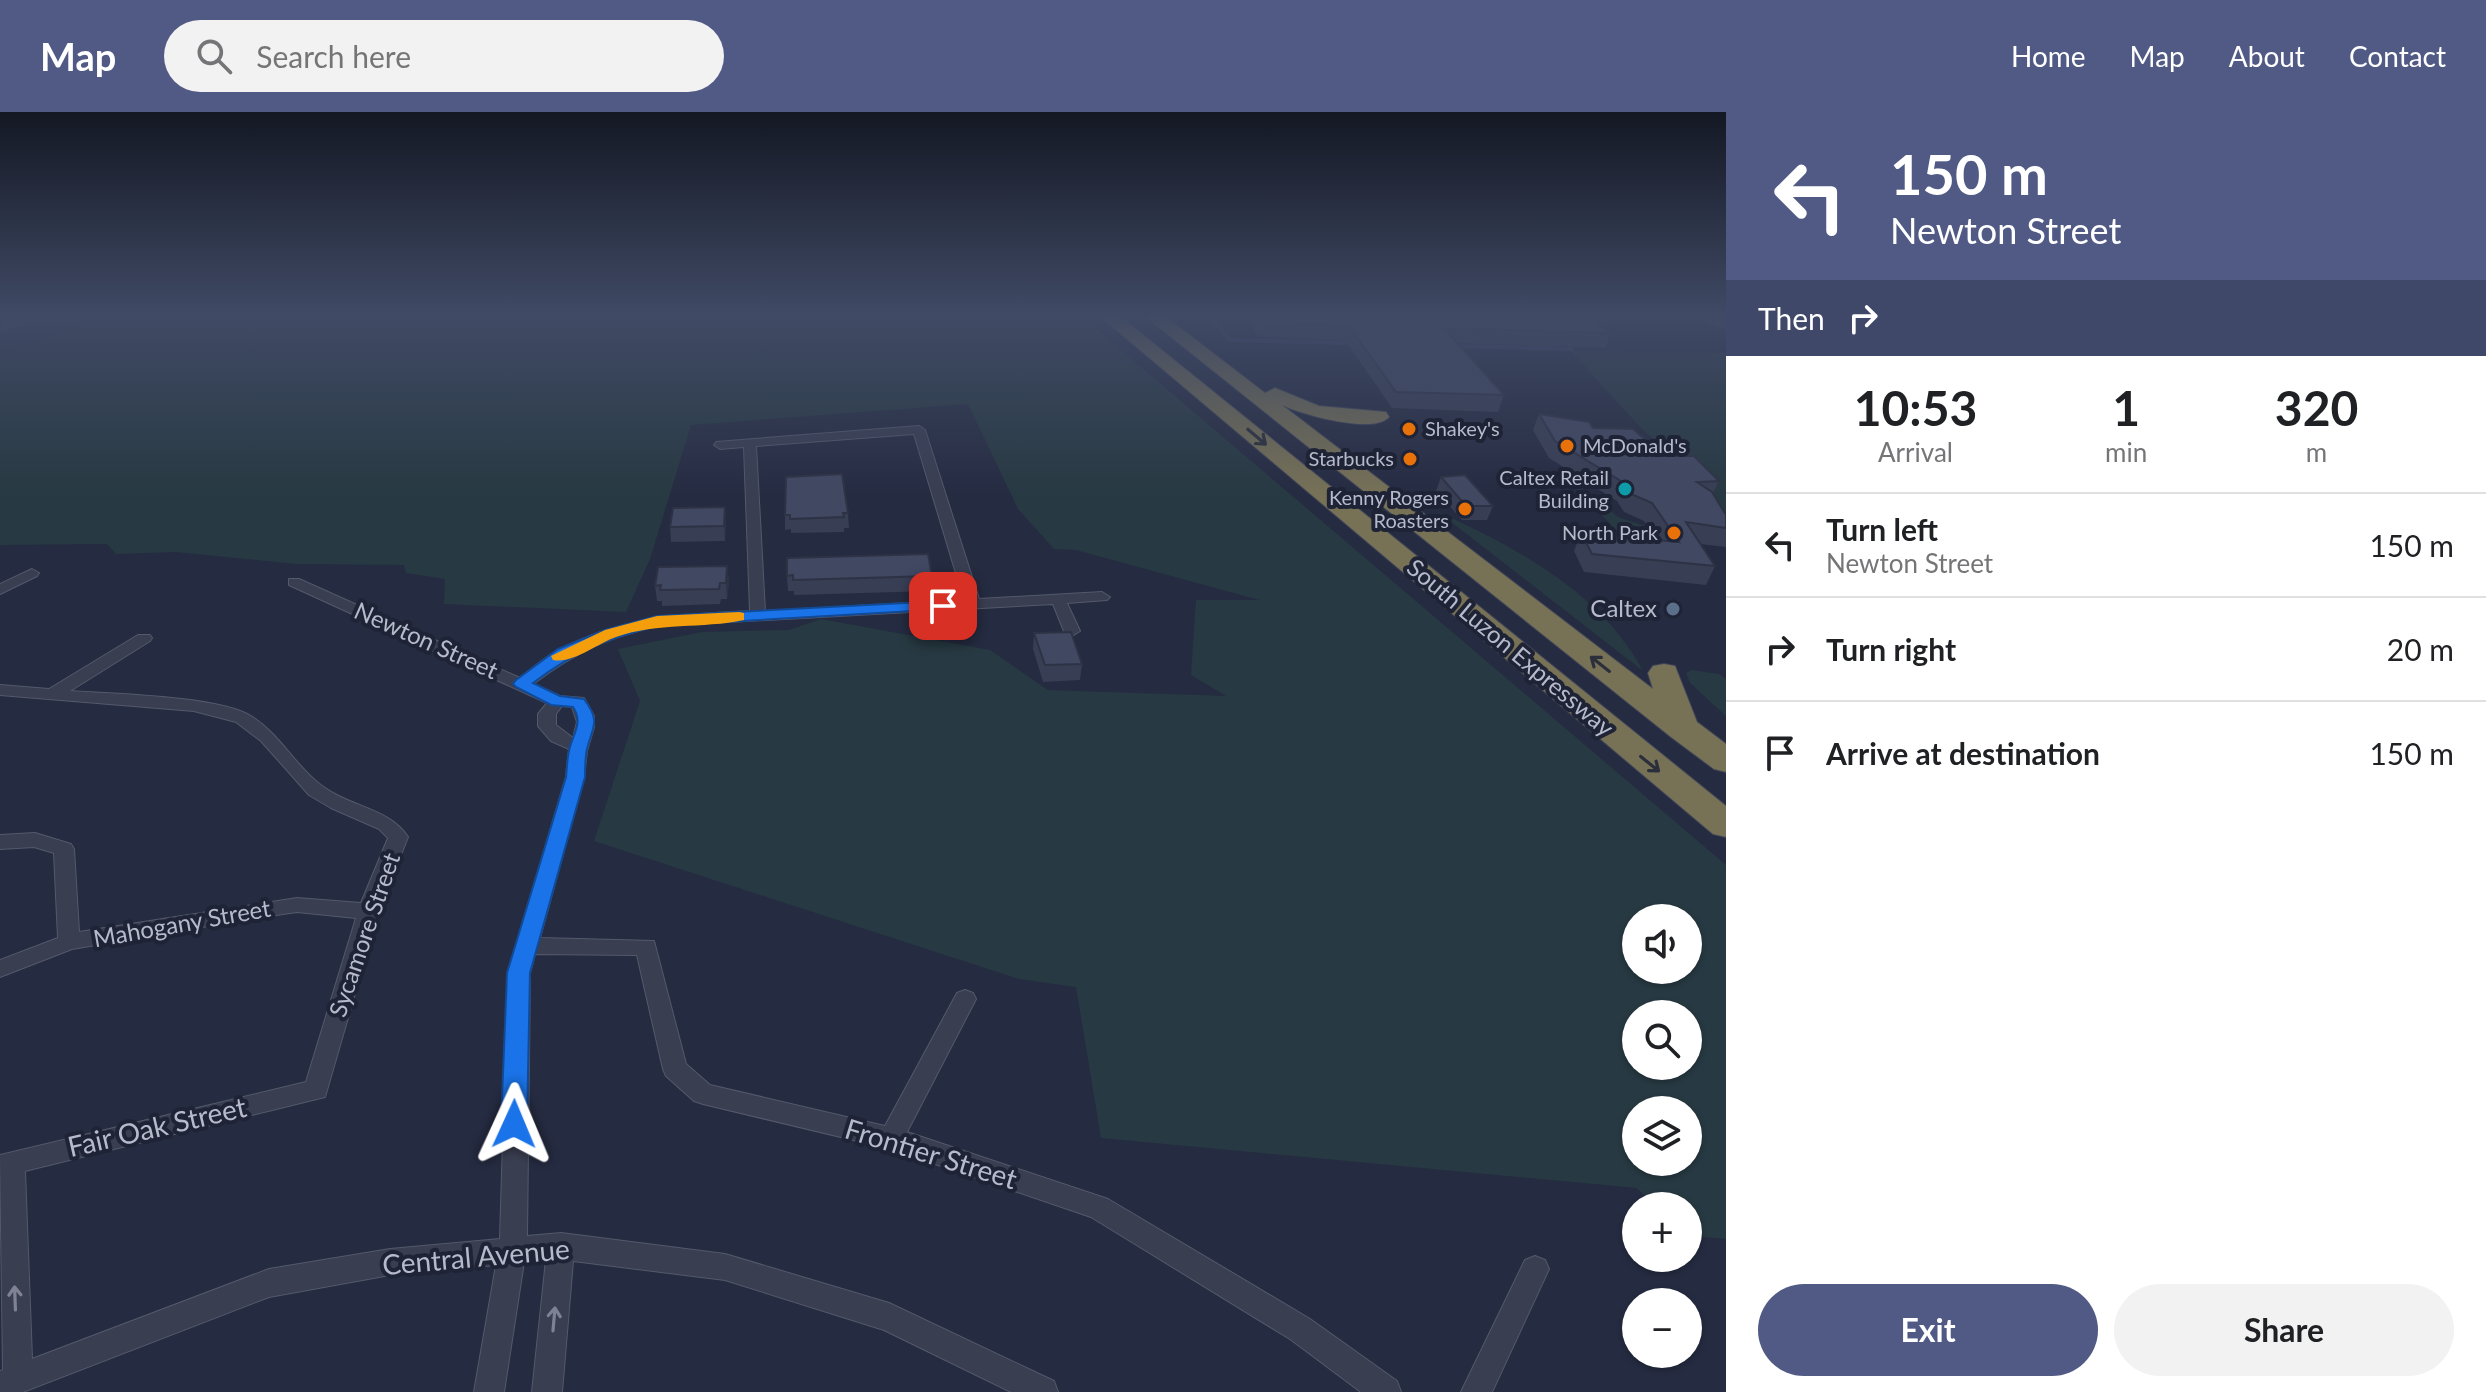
<!DOCTYPE html>
<html lang="en">
<head>
<meta charset="utf-8">
<style>
	body { margin:0; font-family:Lato,sans-serif; background:#f2f2f2; color:#202124; height:100vh; display:flex; flex-direction:column; font-size:30px; white-space:nowrap }
	* { box-sizing:border-box; margin:0 }
	p { font-size:26px; color:#757577 }
	.icon { flex:none; width:44px; height:44px; fill:none; stroke:currentColor; stroke-width:2; stroke-linecap:round; stroke-linejoin:round }
	.map { position:relative; flex:1; overflow:hidden }
	.panel { display:flex; flex-direction:column; background:#fff; width:760px }
	.panel>* { flex:none }
	.banner { background:#505a85; color:#fff; overflow:hidden }
	.fabs { position:absolute; left:1622px; top:792px; display:grid; gap:16px }
	.fabs a { display:grid; place-items:center; width:80px; height:80px; border-radius:50%; background:#fff; box-shadow:0 2px 6px #0004; font-size:40px }
	.pin { position:absolute; display:grid; place-items:center; width:68px; height:68px; color:#fff; margin:-34px; border-radius:16px; box-shadow:0 4px 12px #0006 }
	.me { position:absolute; width:88px; margin:-44px; rotate:1deg; stroke-linejoin:round; filter:drop-shadow(0 0 6px #0008) }
	.turn { display:flex; align-items:center; gap:28px; height:168px; padding:0 32px; font-size:36px }
	.turn .icon { width:104px; height:104px; stroke-width:2.5 }
	.turn b { display:block; font-size:56px; line-height:68px }
	.then { display:flex; align-items:center; height:76px; padding:0 32px; background:#0003; gap:16px; font-size:30px }
	.eta { display:flex; justify-content:space-evenly; align-items:center; height:136px; text-align:center }
	.eta b { font-size:48px; font-weight:700; line-height:56px }
	.primary-button { display:flex; gap:16px; margin-top:auto; padding:16px 32px }
	.primary-button a { flex:1; height:92px; border-radius:48px; background:#505a85; color:#fff; font-size:32px; font-weight:700; line-height:92px; text-align:center }
	.primary-button a+a { background:#f2f2f2; color:#202124 }
	ul { padding:0; list-style:none }
	li { display:flex; align-items:center; gap:24px; height:104px; padding:0 32px; border-top:2px solid #e0e0e0 }
	li div { flex:1 }
	li b { display:block; font-size:30px }
	li em { font-style:normal }
	header { display:flex; align-items:center; gap:48px; box-sizing:border-box; height:112px; padding:0 40px; background:#505a85; color:#fff }
	header strong { font-size:38px }
	nav { display:flex; gap:44px; margin-inline-start:auto; font-size:28px }
	.search { width:560px; height:72px; background:#f2f2f2; display:flex; align-items:center; gap:20px; box-sizing:border-box; padding:0 28px; border-radius:44px; color:#757577; font-size:30px }
	main { display:flex; flex:1; min-height:0 }
	.map>svg:first-child { display:block }
	.green { fill:#273942; fill-rule:evenodd }
	.lines { fill:none; stroke-linecap:round; stroke-linejoin:round }
	.stream { stroke:#364067; stroke-width:4 }
	.street-casing { stroke:#54596b; stroke-width:2 }
	.secondary-casing { stroke:#54596b; stroke-width:2 }
	.highway-casing { stroke:#414658; stroke-width:2 }
	.street { fill:#393e51; fill-rule:evenodd }
	.secondary { fill:#474c64; fill-rule:evenodd }
	.highway { fill:#777156; fill-rule:evenodd }
	.wall { fill:#383e54 }
	.shaded-wall { fill:#2e3245 }
	.building { fill:#414862; stroke:#2e3245; stroke-width:2 }
	.oneway { stroke:#2b2f3b }
	.oneway2 { stroke:#7e8294 }
	.route { fill:#1a73e8; stroke:#114b97; stroke-width:2 }
	.slow { fill:#f59e0b }
	.food-dot { fill:#e8710a; stroke:#1e2336; stroke-width:3 }
	.culture-dot { fill:#0f9aa8; stroke:#1e2336; stroke-width:3 }
	.service-dot { fill:#5c6f8a; stroke:#1e2336; stroke-width:3 }
	.labels { text-anchor:middle; stroke-width:8; stroke-linejoin:round; paint-order:stroke }
	.far-poi-label { font-size:20px; fill:#b6bacb; stroke:#1e2336; text-anchor:end }
	.poi-label { font-size:24px; fill:#b6bacb; stroke:#1e2336; text-anchor:end }
	.street-label { font-size:24px; fill:#b6bacb; stroke:#1e2336 }
	.near-street-label { font-size:28px; fill:#b6bacb; stroke:#1e2336 }
</style>
</head>
<body>
<header>
<strong>Map</strong>
<div class="search"><svg class="icon" aria-label="search" viewBox="0 0 24 24"><circle cx="10" cy="10" r="6"/><path d="M15 15l6 6"/></svg>Search here</div>
<nav><a>Home</a><a>Map</a><a>About</a><a>Contact</a></nav>
</header>
<main>
<div class="map">
<svg width="1726" height="1280" viewBox="0 0 1726 1280">
	<rect width="100%" height="100%" fill="#252b41"/>
	<g class="green">
		<path d="M100,205H1082L1726,753V1127L1688,1124V1094H1654L1637,1076L1101,1026L1076,875L1019,867L594,729L640,589L618,537L702,520L789,518L821,507L990,538L1048,578L1226,584L1191,563L1196,488H1259L1076,438L1054,437L1018,397L968,292L691,313L650,447L626,500L444,492L445,467L406,461L404,453L297,452L176,440L116,442L107,432L0,433V244ZM1688,806V858H1636V806ZM1688,902V954H1636V902ZM1636,998H1688V1050H1636Z"/>
		<path d="M1571,239L1726,241V403L1688,358L1642,317Z"/>
		<path d="M1574,374L1604,388L1609,397L1618,405L1648,415L1655,425L1617,419Z"/>
		<path d="M1437,399C1516,436 1600,479 1643,559Z"/>
		<path d="M1692,558L1719,562L1726,567V604L1690,571L1686,561Z"/>
	</g>
	<g class="lines">
		<g class="stream">
			<path d="M1211,205L1230,228L1354,231"/>
			<path d="M1451,234L1572,237"/>
		</g>
		<g class="street-casing">
			<g id="street">
				<path d="M919,314L925,318L979,487L1102,480L1110,485L1107,488L1067,491L1080,519L1072,524L1064,519L1053,492L657,514C604,527 577,539 533,572L560,584L584,586L594,604V615L587,639L584,665L540,826L654,829L686,952L710,973L885,1014L957,881L965,878L973,881L976,887L907,1020L1108,1087L1310,1207L1397,1269L1401,1280H1361L1290,1227L1091,1105L891,1037L703,992L694,989L666,964L663,957L637,843L535,842L530,861L527,1124L561,1121L725,1142L889,1191L1054,1269L1058,1280H1011L884,1218L725,1168L573,1149L562,1280H532L546,1148L524,1150L504,1280H474L496,1153L390,1163L269,1185L23,1280H0V1259L3,1258L0,1043L306,970L356,806L297,800L249,807L72,837L0,865V848L58,826L54,741L34,735L0,737V723L35,721L71,732L74,737L79,820L297,786L361,791L388,726L379,717L331,696L309,683L261,629L236,610L194,599L0,583V573L49,577L138,523H150L152,526L150,529L70,579C112,582 218,584 251,604C281,623 297,657 325,676C352,695 390,697 408,725L379,799L325,985L25,1059L32,1247L269,1157L390,1137L500,1127L508,861L566,665L569,637L551,629L538,614V602L547,591L289,473V467H299L520,566C533,556 546,544 561,537C624,504 681,503 750,499L744,335L720,337L714,333L716,330ZM914,322L964,488L765,499L756,334ZM562,594L572,595L577,610L573,626L556,613V602Z"/>
				<path d="M32,457L39,461L37,464L0,482V472Z"/>
				<path d="M1535,1144L1545,1148L1549,1157L1492,1280H1461L1525,1148Z"/>
			</g>
		</g>
		<g class="secondary-casing">
			<path id="secondary" d="M1703,205L1726,207V216L1705,208Z"/>
		</g>
		<g class="highway-casing">
			<g id="highway">
				<path d="M1101,205H1121L1726,694V725L1713,722Z"/>
				<path d="M1146,205H1166L1265,281L1275,276L1319,294L1386,300L1389,305C1373,323 1301,302 1282,293L1653,577L1648,561L1653,554L1664,552L1675,554L1697,610L1726,632V660L1714,657L1671,625Z"/>
			</g>
		</g>
		<use href="#street" class="street"/>
		<use href="#secondary" class="secondary"/>
		<use href="#highway" class="highway"/>
	</g>
	<g class="wall">
		<path d="M1245,205H1591L1611,221L1605,236L1457,231L1504,283L1498,300L1392,296L1345,228L1258,225Z"/>
		<path d="M1539,302L1593,316L1664,344L1719,369L1713,381L1726,403V435L1700,432L1715,454L1706,473L1584,460L1574,439L1581,421L1657,428L1644,409L1624,400L1617,389L1549,346L1533,318Z"/>
		<path d="M1441,365L1493,394L1487,408H1462L1436,379Z"/>
		<path d="M848,401L849,416H844V420L791,421V417L785,418V403Z"/>
		<path d="M726,409L725,429L671,430L670,415Z"/>
		<path d="M727,454L729,469L727,487H721L720,492L662,494V489H657L655,474Z"/>
		<path d="M787,464H932V479L794,483V479H788Z"/>
		<path d="M1034,521L1082,552L1080,568L1043,570L1033,537Z"/>
	</g>
	<g class="shaded-wall">
		<path d="M46,205H98L0,243V222Z"/>
		<path d="M725,395L726,409L725,429L724,414Z"/>
		<path d="M727,454L729,469L727,487L726,471Z"/>
	</g>
	<g class="building">
		<path d="M0,205H46L0,222Z"/>
		<path d="M1257,205H1591L1611,221L1444,216L1504,283L1396,280L1348,213L1261,211Z"/>
		<path d="M1539,302L1589,310L1593,316L1633,317L1664,344H1694L1719,369L1697,370L1712,380L1726,403V416L1686,410L1715,454L1592,442L1581,421L1679,430L1652,391L1631,382L1624,371L1555,329Z"/>
		<path d="M842,362L848,401H843L844,405L790,407V403H785L786,365Z"/>
		<path d="M1465,363L1493,394H1466L1441,365Z"/>
		<path d="M725,395L724,414L670,415L673,396Z"/>
		<path d="M928,442L932,464L793,468V463L787,464V446Z"/>
		<path d="M727,454L726,471H720L719,477L660,478L661,473L655,474L658,455Z"/>
		<path d="M1071,520L1082,552L1045,553L1034,521Z"/>
	</g>
	<defs><path id="oneway-shaft" d="M-6 0H5M1.5-3L5.5 0L1.5 3" fill="none" stroke-width="1.6" stroke-linecap="round" stroke-linejoin="round" transform="scale(2)"/></defs>
	<g class="oneway">
		<use href="#oneway-shaft" transform="translate(1257 325) rotate(40)"/>
		<use href="#oneway-shaft" transform="translate(1600 552) rotate(-142)"/>
		<use href="#oneway-shaft" transform="translate(1650 652) rotate(39)"/>
	</g>
	<g class="oneway2">
		<use href="#oneway-shaft" transform="translate(15 1186) rotate(-92)"/>
		<use href="#oneway-shaft" transform="translate(554 1207) rotate(-85)"/>
	</g>
	<linearGradient id="sky" x2="0" y2="1"><stop stop-color="#141824"/><stop offset="0.53" stop-color="#404a65"/><stop offset="1" stop-color="#404a65" stop-opacity="0"/></linearGradient>
	<rect width="1726" height="384" fill="url(#sky)"/>
	<path class="route" d="M943,489L948,490V497L657,514C605,527 577,538 533,571L560,584L584,587C601,610 593,613 587,637C585,646 585,656 585,665L530,861L527,1012L523,1020L514,1023L505,1020L501,1012L507,861L566,665C567,656 567,647 569,639C572,623 584,611 573,595L551,593L516,575L513,572L516,568L558,537L605,518L657,504Z"/>
	<path class="slow" d="M739,500L744,501V508C702,517 658,510 616,525C598,531 573,552 553,548L551,544L605,518L657,504Z"/>
	<g class="food-dot">
		<circle cx="1409" cy="317" r="8"/>
		<circle cx="1567" cy="334" r="8"/>
		<circle cx="1410" cy="347" r="8"/>
		<circle cx="1465" cy="397" r="8"/>
		<circle cx="1674" cy="421" r="8"/>
	</g>
	<circle class="culture-dot" cx="1625" cy="377" r="8"/>
	<circle class="service-dot" cx="1673" cy="497" r="8"/>
	<g class="labels">
		<g class="far-poi-label">
			<text x="1425" y="324" text-anchor="start">Shakey's</text>
			<text x="1583" y="341" text-anchor="start">McDonald's</text>
			<text x="1394" y="354">Starbucks</text>
			<text x="1609" y="373">Caltex Retail<tspan x="1609" dy="23">Building</tspan></text>
			<text x="1449" y="393">Kenny Rogers<tspan x="1449" dy="23">Roasters</tspan></text>
			<text x="1658" y="428">North Park</text>
		</g>
		<g class="poi-label">
			<text x="1657" y="505">Caltex</text>
		</g>
		<g class="street-label">
			<text transform="translate(426 529) rotate(24)" y="8">Newton Street</text>
			<text transform="translate(1510 536) rotate(40)" y="8">South Luzon Expressway</text>
			<text transform="translate(182 812) rotate(-10)" y="8">Mahogany Street</text>
			<text transform="translate(365 823) rotate(-71)" y="8">Sycamore Street</text>
		</g>
		<g class="near-street-label">
			<text transform="translate(157 1015) rotate(-13)" y="10">Fair Oak Street</text>
			<text transform="translate(931 1042) rotate(17)" y="10">Frontier Street</text>
			<text transform="translate(476 1145) rotate(-5)" y="10">Central Avenue</text>
		</g>
	</g>
</svg>
<div class="fabs">
<a><svg class="icon" aria-label="sound" viewBox="0 0 24 24"><path d="M4 9h4l5-4v14l-5-4H4zM17 9q2 3 0 6"/></svg></a>
<a><svg class="icon" aria-label="search" viewBox="0 0 24 24"><circle cx="10" cy="10" r="6"/><path d="M15 15l6 6"/></svg></a>
<a><svg class="icon" aria-label="layers" viewBox="0 0 24 24"><path d="M12 4l9 5-9 5-9-5zM3 14l9 5 9-5"/></svg></a>
<a>+</a>
<a>−</a>
</div>
<div class="pin" style="left:943px;top:494px;background:#d93025"><svg class="icon" aria-label="arrive" viewBox="0 0 24 24"><path d="M6 21V4h12l-3 4 3 4H6"/></svg></div>
<svg class="me" style="left:514px;top:1012px" viewBox="-20 -20 40 40"><path d="M0-17L14 15 0 8-14 15z" fill="#1a73e8" stroke="#fff" stroke-width="4"/></svg>
</div>
<section class="panel">
<div class="banner">
<div class="turn"><svg class="icon" aria-label="left" viewBox="0 0 24 24"><path d="M17 20v-9H6M10 6l-5 5 5 5"/></svg><div><b>150 m</b>Newton Street</div></div>
<div class="then">Then<svg class="icon" aria-label="right" viewBox="0 0 24 24"><path d="M7 20v-9h11M14 6l5 5-5 5"/></svg></div>
</div>
<div class="eta">
<div><b>10:53</b><p>Arrival</p></div>
<div><b>1</b><p>min</p></div>
<div><b>320</b><p>m</p></div>
</div>
<ul>
<li><svg class="icon" aria-label="left" viewBox="0 0 24 24"><path d="M17 20v-9H6M10 6l-5 5 5 5"/></svg><div><b>Turn left</b><p>Newton Street</p></div><em>150 m</em></li>
<li><svg class="icon" aria-label="right" viewBox="0 0 24 24"><path d="M7 20v-9h11M14 6l5 5-5 5"/></svg><div><b>Turn right</b></div><em>20 m</em></li>
<li><svg class="icon" aria-label="arrive" viewBox="0 0 24 24"><path d="M6 21V4h12l-3 4 3 4H6"/></svg><div><b>Arrive at destination</b></div><em>150 m</em></li>
</ul>
<div class="primary-button"><a>Exit</a><a>Share</a></div>
</section>
</main>
</body>
</html>
